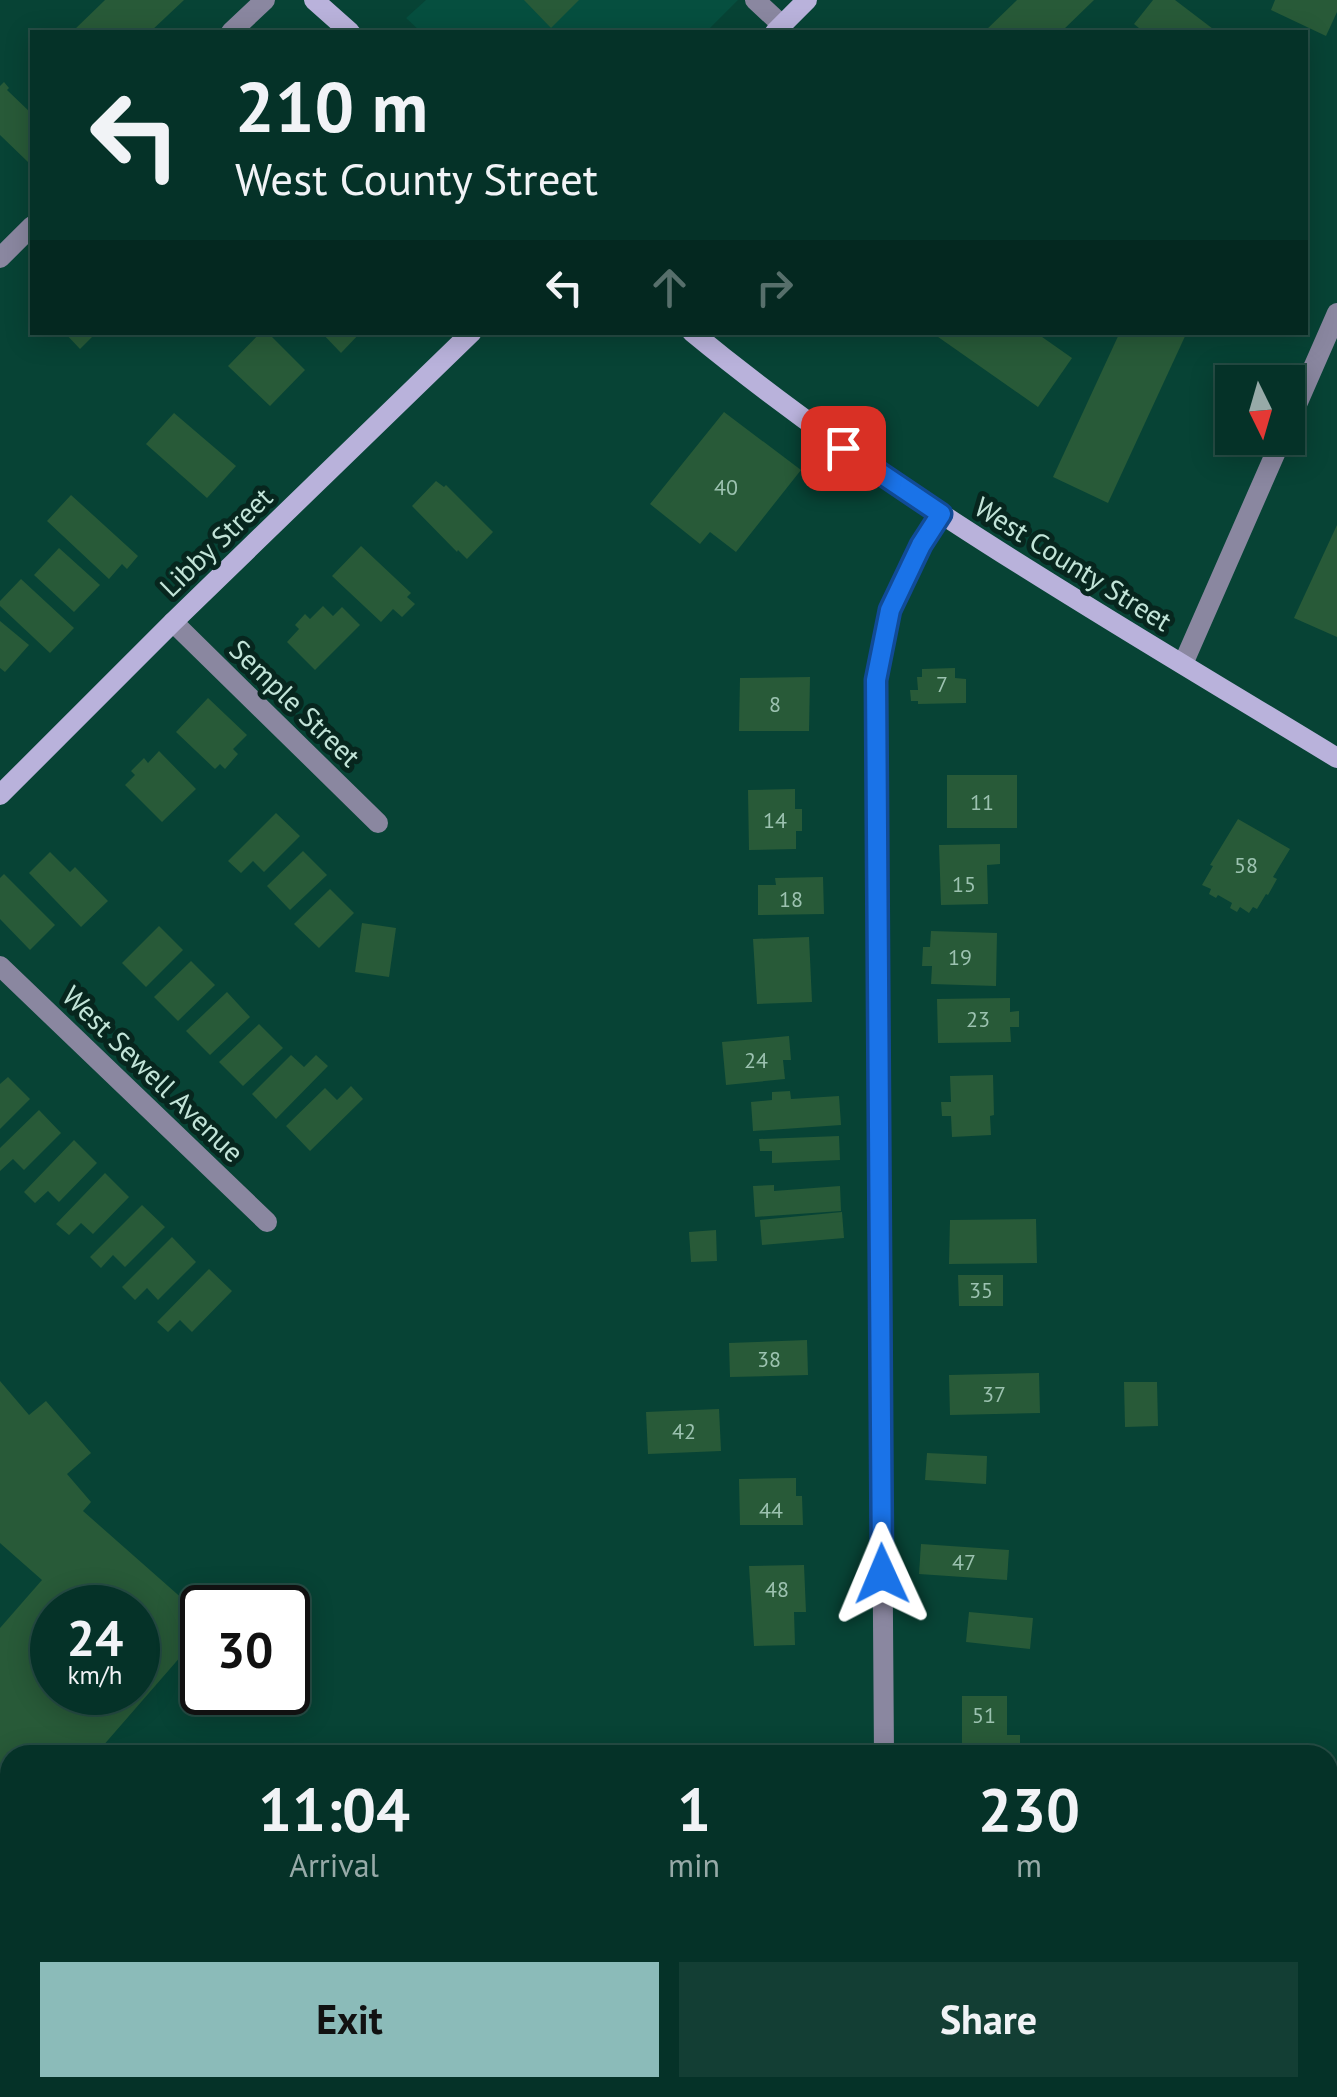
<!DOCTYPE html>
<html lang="en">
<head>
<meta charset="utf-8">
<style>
	body { margin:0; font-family:"PT Sans",sans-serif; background:#133e34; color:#f1f3f6; height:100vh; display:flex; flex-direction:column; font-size:38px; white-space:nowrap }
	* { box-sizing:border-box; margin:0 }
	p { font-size:32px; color:#97aaa8 }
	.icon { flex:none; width:55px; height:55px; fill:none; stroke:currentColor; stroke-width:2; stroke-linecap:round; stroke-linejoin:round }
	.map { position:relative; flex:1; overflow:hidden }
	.details { position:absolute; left:0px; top:1745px; width:1338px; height:352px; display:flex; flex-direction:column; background:#053228; border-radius:30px 30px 0 0; box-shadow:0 5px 25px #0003,0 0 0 2px #264d45 }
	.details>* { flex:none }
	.guide { position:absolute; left:30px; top:30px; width:1278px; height:305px; border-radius:0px; box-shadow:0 5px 25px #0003,0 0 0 2px #264d45; background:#053228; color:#f1f3f6; overflow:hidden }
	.needle { width:65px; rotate:175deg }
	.tools { position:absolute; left:1215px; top:365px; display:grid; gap:20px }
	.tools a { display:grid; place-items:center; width:90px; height:90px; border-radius:0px; background:#053228; box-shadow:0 5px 25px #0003,0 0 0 2px #264d45; font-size:50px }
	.speed { position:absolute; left:30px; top:1585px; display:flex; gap:20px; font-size:50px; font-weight:700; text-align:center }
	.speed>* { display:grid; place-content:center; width:130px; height:130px; border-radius:50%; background:#053228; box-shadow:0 5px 25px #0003,0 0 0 2px #264d45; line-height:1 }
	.speed small { font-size:25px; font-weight:400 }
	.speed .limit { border:5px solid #111; border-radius:15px; background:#fff; color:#111 }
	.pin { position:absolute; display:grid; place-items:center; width:85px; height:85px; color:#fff; margin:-42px; border-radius:20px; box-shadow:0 5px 15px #0006 }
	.me { position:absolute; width:110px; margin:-55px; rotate:359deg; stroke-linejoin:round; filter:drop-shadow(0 0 8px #0008) }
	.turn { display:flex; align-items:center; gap:35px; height:210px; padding:0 40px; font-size:45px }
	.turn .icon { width:130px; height:130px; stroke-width:2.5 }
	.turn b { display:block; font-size:70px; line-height:85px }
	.lanes { display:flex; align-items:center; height:95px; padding:0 40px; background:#0003; justify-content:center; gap:50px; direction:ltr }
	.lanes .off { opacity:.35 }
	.eta { display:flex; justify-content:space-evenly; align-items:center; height:170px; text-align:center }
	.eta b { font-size:60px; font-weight:600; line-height:70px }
	.action { display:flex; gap:20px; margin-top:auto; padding:20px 40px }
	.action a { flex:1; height:115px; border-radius:0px; background:#8bbbb9; color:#111; font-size:40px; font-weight:600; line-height:115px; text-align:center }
	.action a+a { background:#133e34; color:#f1f3f6 }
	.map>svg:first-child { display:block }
	.built { fill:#064f3f }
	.building { fill:#285a38; fill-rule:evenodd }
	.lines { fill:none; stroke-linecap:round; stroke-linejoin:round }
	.lane { stroke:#8a87a0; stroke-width:20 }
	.street { stroke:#8a87a0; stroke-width:20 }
	.secondary { stroke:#b9b2db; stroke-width:20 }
	.route-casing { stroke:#114b97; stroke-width:25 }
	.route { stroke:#1a73e8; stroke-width:18 }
	.labels { text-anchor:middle; stroke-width:10; stroke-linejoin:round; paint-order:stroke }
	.number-label { font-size:22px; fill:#9cc2b0 }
	.street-label { font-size:28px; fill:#c2e4d8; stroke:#07261e }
</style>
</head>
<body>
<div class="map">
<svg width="1337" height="2097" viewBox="0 0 1337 2097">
	<rect width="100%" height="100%" fill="#074335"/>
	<path class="built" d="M426,0H738L706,32H421L406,18Z"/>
	<g class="building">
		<path d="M105,0H184L150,32H72Z"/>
		<path d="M524,0H579L551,28Z"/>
		<path d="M1017,0H1094L1061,32H984Z"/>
		<path d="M1153,0H1175L1217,32H1144L1134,24Z"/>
		<path d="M1275,0H1337V12L1326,36L1271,10Z"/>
		<path d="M4,82L9,88L7,90L32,114V157L28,162L0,135V86Z"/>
		<path d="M64,332H97L80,349Z"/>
		<path d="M261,332H267L305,370L270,406L228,366Z"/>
		<path d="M321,332H361L341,353Z"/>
		<path d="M931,332H1035L1072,358L1038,407Z"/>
		<path d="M1120,332H1187L1108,503L1053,477Z"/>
		<path d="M724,412L801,470L736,552L710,532L700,544L650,504Z"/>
		<path d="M174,413L236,466L207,498L146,444Z"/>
		<path d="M436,481L444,487L446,485L493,532L467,559L458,550L457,552L412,506Z"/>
		<path d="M71,495L138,556L127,569L122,564L109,579L47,521Z"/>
		<path d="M1337,525V637L1294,618Z"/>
		<path d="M361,546L411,593L407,597L415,604L402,617L393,609L381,622L332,576Z"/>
		<path d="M59,548L100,585L74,612L34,575Z"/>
		<path d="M21,579L74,628L50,653L0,606V601Z"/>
		<path d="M323,606L333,616L342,607L360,625L315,670L287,642L299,629L295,625L305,614L310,619Z"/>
		<path d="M0,621L29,645L5,672L0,668Z"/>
		<path d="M955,668V678L966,679V703L918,704V701H911L910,690H918L917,677H922V669Z"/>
		<path d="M810,677L809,731H739L740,678Z"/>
		<path d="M208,698L247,735L233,749L238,754L225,769L220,764L215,769L176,732Z"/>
		<path d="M159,751L196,789L162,822L125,785L135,775L131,771L144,758L148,763Z"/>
		<rect x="947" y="775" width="70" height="53"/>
		<path d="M795,789V809H802V831H796V849L749,850L748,790Z"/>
		<path d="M276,813L300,836L264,872L253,861L241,873L228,861Z"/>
		<path d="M1238,819L1290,849L1273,877L1277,879L1268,895L1266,894L1257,909L1253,907L1249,913L1240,907L1237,912L1230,908L1232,903L1218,895L1216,898L1209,894L1211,889L1202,885L1213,866L1210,865Z"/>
		<path d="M1000,844V864L987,865L988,904L941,905L939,845Z"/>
		<path d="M303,851L327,875L290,910L267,886Z"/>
		<path d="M50,852L70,872L75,867L108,901L81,927L29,873Z"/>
		<path d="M4,874L55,925L30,950L0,919V878Z"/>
		<path d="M823,877L824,914L758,915V885H776L775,878Z"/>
		<path d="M330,889L354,913L319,948L294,924Z"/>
		<path d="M362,923L396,928L389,977L355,972Z"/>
		<path d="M159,926L183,950L146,987L122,963Z"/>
		<path d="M931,931L997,933L996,986L931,984L932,966H922L923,947H930Z"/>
		<path d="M809,937L812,1002L757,1004L753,939Z"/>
		<path d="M191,961L215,985L178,1021L154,997Z"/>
		<path d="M227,992L250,1017L210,1055L186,1031Z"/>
		<path d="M1010,998V1012L1019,1011V1027H1010L1011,1042L938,1043L937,999Z"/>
		<path d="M259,1024L283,1048L243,1086L219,1062Z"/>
		<path d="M789,1036L791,1060H783L785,1079L726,1085L722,1042Z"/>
		<path d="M291,1055L304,1067L316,1055L328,1066L276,1119L252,1094Z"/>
		<path d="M993,1075L994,1115L990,1116L991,1135L952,1137L951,1116H942L941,1102H951L950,1076Z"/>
		<path d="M8,1077L30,1099L0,1129V1084Z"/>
		<path d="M351,1086L363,1099L310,1151L286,1126L325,1088L337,1100Z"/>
		<path d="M790,1091L791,1099L839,1096L841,1125L753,1131L751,1102L772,1100V1092Z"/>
		<path d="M39,1110L61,1133L24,1170L13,1159L0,1171V1148Z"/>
		<path d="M839,1136L840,1160L772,1163V1151H760L759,1139Z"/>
		<path d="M74,1140L97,1163L59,1202L48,1191L35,1203L24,1192Z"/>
		<path d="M105,1173L129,1197L93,1234L81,1223L69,1235L56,1224Z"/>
		<path d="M774,1185V1191L840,1186L841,1211L755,1217L753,1186Z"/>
		<path d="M142,1205L165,1227L125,1267L113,1255L101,1268L90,1257Z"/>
		<path d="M842,1212L844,1238L762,1245L760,1220Z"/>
		<path d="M1036,1219L1037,1263L949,1264L950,1220Z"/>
		<path d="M716,1230L717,1261L691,1262L689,1232Z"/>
		<path d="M172,1237L196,1262L158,1300L147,1288L135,1300L122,1287Z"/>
		<path d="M209,1269L232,1291L192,1332L180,1320L168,1332L157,1322Z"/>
		<path d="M958,1275H1003V1306H959Z"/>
		<path d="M807,1340L808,1375L730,1377L729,1343Z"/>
		<path d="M1039,1373L1040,1413L950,1415L949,1375Z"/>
		<path d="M0,1381L29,1415L46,1401L91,1453L67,1474L91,1502L83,1511L202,1616V1632L95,1755H10V1793L0,1784V1628L42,1580L0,1543ZM52,1608H138V1692H52Z"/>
		<path d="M1124,1382H1157L1158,1426L1125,1427Z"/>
		<path d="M719,1409L721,1451L648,1454L646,1412Z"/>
		<path d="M927,1453L987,1456L986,1484L925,1480Z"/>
		<path d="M796,1478V1496H802L803,1525H740L739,1479Z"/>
		<path d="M921,1544L1009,1550L1007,1580L919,1574Z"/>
		<path d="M804,1565L806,1612H794L795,1645L754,1646L749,1566Z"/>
		<path d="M969,1612L1033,1618L1030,1649L966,1642Z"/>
		<path d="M962,1696H1007V1735H1020V1754H962Z"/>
		<path d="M0,1805L10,1814V1868L4,1875L0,1872Z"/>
		<path d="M76,2088H254L246,2097H87Z"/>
		<path d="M464,2088H546L550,2095L546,2097H482L478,2092L470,2097Z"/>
		<path d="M571,2088H596L586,2097H580Z"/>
		<path d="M785,2088H839L845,2097H770Z"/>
	</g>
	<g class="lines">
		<path class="lane" d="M755,0L782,25"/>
		<g class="street">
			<path d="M231,32L265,0"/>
			<path d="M0,258L32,226"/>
			<path d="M1288,425L1337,313"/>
			<path d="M173,622L378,823"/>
			<path d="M1183,664L1282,438"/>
			<path d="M0,966L267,1222"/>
			<path d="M884,1755L876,680L889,611L921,545L941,514"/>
			<path d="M895,2088V2097"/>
			<path d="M640,2097L655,2088"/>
		</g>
		<g class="secondary">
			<path d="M314,0L350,32"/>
			<path d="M775,32L807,0"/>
			<path d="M692,332C891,496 1118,624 1337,758"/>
			<path d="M0,795L173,622L472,332"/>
		</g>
	</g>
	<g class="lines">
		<g class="route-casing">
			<path id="route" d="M843,448L941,514L921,545L890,610L876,680L882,1574"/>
		</g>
		<use href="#route" class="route"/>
	</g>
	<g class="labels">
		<g class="number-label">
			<text x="726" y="495">40</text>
			<text x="942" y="692">7</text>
			<text x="775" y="712">8</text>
			<text x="982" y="810">11</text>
			<text x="775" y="828">14</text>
			<text x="1246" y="873">58</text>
			<text x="964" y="892">15</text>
			<text x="791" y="907">18</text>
			<text x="960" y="965">19</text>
			<text x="978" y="1027">23</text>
			<text x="756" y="1068">24</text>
			<text x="981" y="1298">35</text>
			<text x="769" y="1367">38</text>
			<text x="994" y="1402">37</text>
			<text x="684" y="1439">42</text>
			<text x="771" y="1518">44</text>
			<text x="964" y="1570">47</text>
			<text x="777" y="1597">48</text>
			<text x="984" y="1723">51</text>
		</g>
		<g class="street-label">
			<text transform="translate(216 542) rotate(-44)" y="10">Libby Street</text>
			<text transform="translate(1073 564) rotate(32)" y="10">West County Street</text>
			<text transform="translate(295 703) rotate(44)" y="10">Semple Street</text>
			<text transform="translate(153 1074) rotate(44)" y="10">West Sewell Avenue</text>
		</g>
	</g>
</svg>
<div class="tools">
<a><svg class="needle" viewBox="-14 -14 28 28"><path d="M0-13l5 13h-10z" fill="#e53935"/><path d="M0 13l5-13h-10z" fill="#97aaa8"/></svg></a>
</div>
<div class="speed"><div>24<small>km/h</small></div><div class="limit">30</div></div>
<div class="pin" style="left:843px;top:448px;background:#d93025"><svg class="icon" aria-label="arrive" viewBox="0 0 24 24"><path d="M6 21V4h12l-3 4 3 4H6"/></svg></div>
<svg class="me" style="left:882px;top:1574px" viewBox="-20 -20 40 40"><path d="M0-17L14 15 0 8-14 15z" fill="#1a73e8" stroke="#fff" stroke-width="4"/></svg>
<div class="guide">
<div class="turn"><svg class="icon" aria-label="left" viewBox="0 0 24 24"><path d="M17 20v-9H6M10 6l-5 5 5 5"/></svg><div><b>210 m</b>West County Street</div></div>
<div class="lanes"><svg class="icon" aria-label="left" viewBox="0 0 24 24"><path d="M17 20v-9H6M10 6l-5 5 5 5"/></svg><svg class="icon off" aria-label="ahead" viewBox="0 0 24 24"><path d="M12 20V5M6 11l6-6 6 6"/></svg><svg class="icon off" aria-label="right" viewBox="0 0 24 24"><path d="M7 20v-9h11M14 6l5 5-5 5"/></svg></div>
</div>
<section class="details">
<div class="eta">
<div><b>11:04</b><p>Arrival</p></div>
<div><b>1</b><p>min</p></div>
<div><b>230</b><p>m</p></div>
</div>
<div class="action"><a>Exit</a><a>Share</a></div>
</section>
</div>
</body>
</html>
